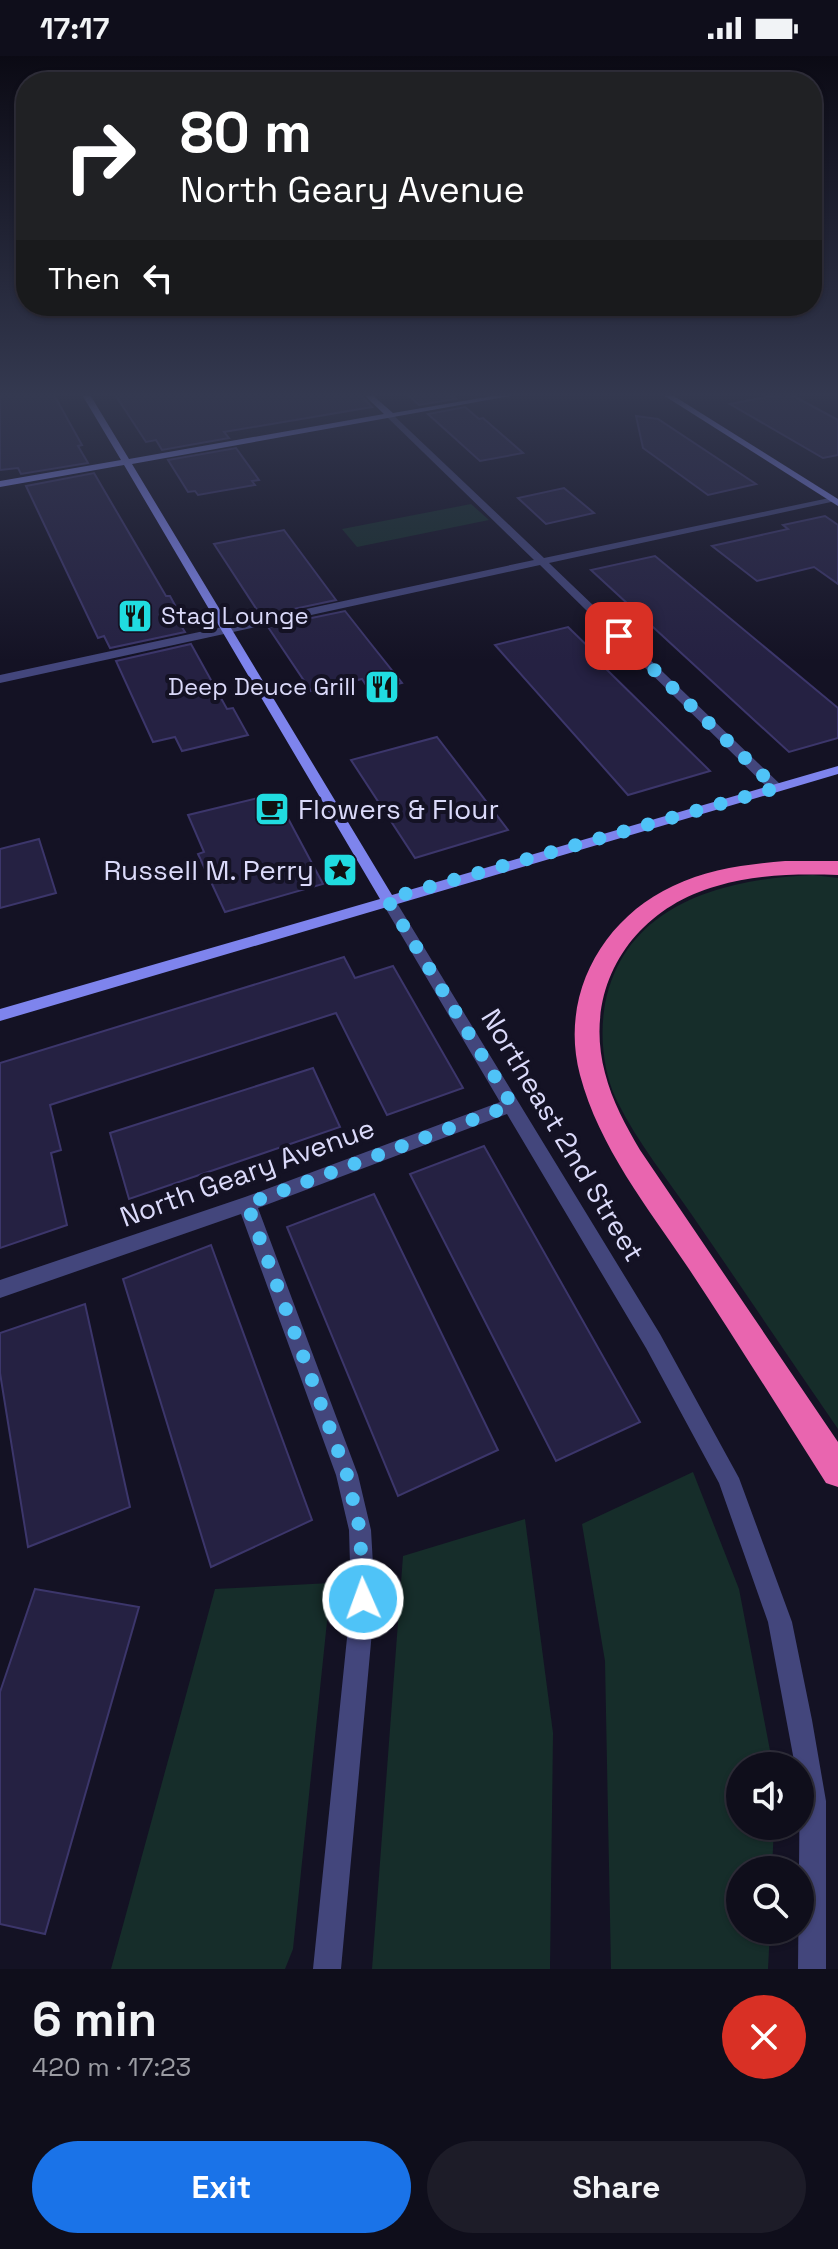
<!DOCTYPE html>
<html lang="en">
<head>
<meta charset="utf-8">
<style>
	body { margin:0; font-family:"Space Grotesk",sans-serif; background:#1d1c28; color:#f1f3f6; height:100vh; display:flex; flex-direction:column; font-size:30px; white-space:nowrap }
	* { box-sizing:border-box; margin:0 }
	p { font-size:26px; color:#9b9ca3 }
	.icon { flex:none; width:44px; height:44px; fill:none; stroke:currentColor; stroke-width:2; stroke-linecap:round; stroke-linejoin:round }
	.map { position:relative; height:1913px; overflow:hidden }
	.panel { display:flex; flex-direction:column; background:#0f0e1b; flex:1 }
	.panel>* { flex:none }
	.top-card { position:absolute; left:16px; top:16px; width:806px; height:244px; border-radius:32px; box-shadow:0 2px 6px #0004,0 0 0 2px #2f2e3a; background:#202124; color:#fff; overflow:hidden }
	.fabs { position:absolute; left:726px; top:1696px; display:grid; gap:16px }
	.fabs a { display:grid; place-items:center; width:88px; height:88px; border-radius:50%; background:#0f0e1b; box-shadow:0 2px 6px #0004,0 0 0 2px #2f2e3a; font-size:40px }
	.pin { position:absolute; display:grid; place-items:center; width:68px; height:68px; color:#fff; margin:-34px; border-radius:16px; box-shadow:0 4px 12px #0006 }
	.me { position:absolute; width:88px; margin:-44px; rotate:358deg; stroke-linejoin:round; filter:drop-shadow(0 0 6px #0008) }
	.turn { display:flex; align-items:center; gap:28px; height:168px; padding:0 32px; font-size:36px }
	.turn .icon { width:104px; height:104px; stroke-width:2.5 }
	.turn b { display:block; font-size:56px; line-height:68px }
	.then { display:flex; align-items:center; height:76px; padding:0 32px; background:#0003; gap:16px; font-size:30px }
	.round { display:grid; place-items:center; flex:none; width:84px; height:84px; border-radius:42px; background:#1d1c28 }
	.summary { display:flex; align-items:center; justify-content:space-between; height:136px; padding:0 32px }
	h1 { font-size:48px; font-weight:600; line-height:60px }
	.primary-button { display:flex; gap:16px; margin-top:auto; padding:16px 32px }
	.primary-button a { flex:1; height:92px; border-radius:48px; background:#1a73e8; color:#fff; font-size:32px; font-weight:600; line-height:92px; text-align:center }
	.primary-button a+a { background:#1d1c28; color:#f1f3f6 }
	.status { display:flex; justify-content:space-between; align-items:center; height:56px; padding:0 40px; background:#0f0e1b; direction:ltr }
	.status svg { height:22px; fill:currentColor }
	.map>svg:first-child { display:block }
	.green { fill:#162d2a }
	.building { fill:#252142; stroke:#3c366b; stroke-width:2 }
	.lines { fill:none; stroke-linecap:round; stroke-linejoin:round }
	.street { fill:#43467c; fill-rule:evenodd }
	.secondary { fill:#7e84ed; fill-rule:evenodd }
	.highway { fill:#e965af; fill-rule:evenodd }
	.route { stroke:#4fc3f7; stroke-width:14; stroke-dasharray:0 25.2 }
	.labels { text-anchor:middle; stroke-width:8; stroke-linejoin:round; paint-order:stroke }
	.far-poi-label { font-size:24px; fill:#dbdafa; stroke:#141224; text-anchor:start }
	.poi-label { font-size:28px; fill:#dbdafa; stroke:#141224; text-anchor:start }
	.street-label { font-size:28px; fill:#dbdafa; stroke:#141224 }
</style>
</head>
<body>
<div class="status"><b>17:17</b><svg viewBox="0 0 49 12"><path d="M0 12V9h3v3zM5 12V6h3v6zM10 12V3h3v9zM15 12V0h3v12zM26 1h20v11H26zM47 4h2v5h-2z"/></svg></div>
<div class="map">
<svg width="838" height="1913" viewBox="0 0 838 1913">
	<rect width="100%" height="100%" fill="#141224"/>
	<g class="green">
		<path d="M471,448L489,464L357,491L342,473Z"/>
		<path d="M813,819L838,822V1373C790,1303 742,1232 694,1162C668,1124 637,1086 617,1045C604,1018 600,984 604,955C620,849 721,823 813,819Z"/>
		<path d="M693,1416L739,1533L773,1710H740V1770H774L772,1814H740V1874H770L768,1913H611L605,1605L582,1468Z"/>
		<path d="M525,1463L553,1677L550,1913H372L403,1500Z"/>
		<path d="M331,1527L293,1893L285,1913H111L215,1533Z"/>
	</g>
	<g class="building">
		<path d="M0,337H53L82,389L78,390L88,407L21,418L18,412L0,414Z"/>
		<path d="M114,337H359L372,351L224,376L229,382L162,394L156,384L146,386Z"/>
		<path d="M406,337H448L456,343L419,349Z"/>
		<path d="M788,337L838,364V399L823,402L730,348Z"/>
		<path d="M465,351L479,363L483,362L523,397L480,405L428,358Z"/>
		<path d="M636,360L658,363L756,428L708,439L643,392Z"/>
		<path d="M236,392L259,424L252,425L255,429L198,439L195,435L188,436L168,404Z"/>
		<path d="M94,417L166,540H170L183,564L178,565L185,576L110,592L104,580L98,582L26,430Z"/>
		<path d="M564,432L594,457L546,468L518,442Z"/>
		<path d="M825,460L838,469V528L814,511L757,525L712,490L788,473L783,469Z"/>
		<path d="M284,474L336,544L261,560L214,488Z"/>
		<path d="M655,500L838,652V682L789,696L591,514Z"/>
		<path d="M345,555L371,588L402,627L370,635L362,623L311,635L268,571Z"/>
		<path d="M568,571L604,606L600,607L710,715L628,739L495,589Z"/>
		<path d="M191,588L227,653L233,652L248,679L182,695L175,681L153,686L116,605Z"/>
		<path d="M437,681L508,774L415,802L351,704Z"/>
		<path d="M275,738L323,828L225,856L198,798L204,796L188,759Z"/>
		<path d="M39,783L56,837L0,852V793Z"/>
		<path d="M344,901L355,922L393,910L463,1032L387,1059L336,957L50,1049L61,1094L51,1097L67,1169L0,1192V1007Z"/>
		<path d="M313,1012L340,1071L129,1143L110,1077Z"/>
		<path d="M484,1090L640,1366L556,1405L410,1118Z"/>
		<path d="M374,1138L498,1394L398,1440L287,1171Z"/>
		<path d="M211,1189L312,1464L211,1511L123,1223Z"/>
		<path d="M85,1248L130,1451L28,1491L0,1317V1277Z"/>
		<path d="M35,1533L139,1551L45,1878L0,1868V1636Z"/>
	</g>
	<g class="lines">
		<g class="street">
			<path d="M390,356L544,502L834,441V445L831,446L549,507L781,729V735H771L540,509L0,627V619L534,504L387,361V357Z"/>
			<path d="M387,838L392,839L660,1278L739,1422L792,1566L812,1664L826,1745V1913H798L800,1710H795L768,1566L719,1427L646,1292L507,1058L258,1152L358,1419L371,1474L375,1543L341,1913H313L351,1543L349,1474L336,1419L241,1158L0,1242V1224L245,1141L500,1046L380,843Z"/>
		</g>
		<g class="secondary">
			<path d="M81,337H89L129,403L384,358L362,337H370L393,357L510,337H526L132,408L392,839L838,710V718L0,965V953L380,843L124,409L0,431V425L121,404Z"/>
			<path d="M660,337H669L838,443V450Z"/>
		</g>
		<path class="highway" d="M785,805H838V819C797,818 756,818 717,830C633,853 582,931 605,1017C612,1045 626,1070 640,1094L838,1386V1431L826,1427C780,1355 736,1284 689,1213C648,1152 599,1091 580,1019C559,940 602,863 673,830C708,813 747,808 785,805Z"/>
	</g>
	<linearGradient id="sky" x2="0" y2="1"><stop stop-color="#0b0a14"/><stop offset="0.56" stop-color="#343950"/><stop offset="1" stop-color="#343950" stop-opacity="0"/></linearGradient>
	<rect width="838" height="605" fill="url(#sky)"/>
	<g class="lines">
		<path class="route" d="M363,1543L360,1474L347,1419L247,1148L512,1049L387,843L776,732L619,580"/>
	</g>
	<defs>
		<g id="restaurant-square" transform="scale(1.8)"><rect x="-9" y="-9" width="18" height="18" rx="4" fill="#20dce0" stroke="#141224"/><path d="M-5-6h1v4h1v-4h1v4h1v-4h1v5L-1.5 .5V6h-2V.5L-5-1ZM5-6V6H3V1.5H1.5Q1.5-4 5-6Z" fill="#111"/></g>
		<g id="cafe-square" transform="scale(1.8)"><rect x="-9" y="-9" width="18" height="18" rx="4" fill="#20dce0" stroke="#141224"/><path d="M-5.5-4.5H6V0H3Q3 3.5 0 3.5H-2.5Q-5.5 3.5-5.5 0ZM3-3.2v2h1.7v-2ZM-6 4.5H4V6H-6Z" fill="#111"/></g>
		<g id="sight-square" transform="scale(1.8)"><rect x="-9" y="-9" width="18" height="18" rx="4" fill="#20dce0" stroke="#141224"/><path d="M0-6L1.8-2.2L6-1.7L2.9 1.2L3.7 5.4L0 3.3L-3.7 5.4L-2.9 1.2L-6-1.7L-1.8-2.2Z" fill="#111"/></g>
	</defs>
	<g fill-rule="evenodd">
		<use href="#restaurant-square" x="135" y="560"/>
		<use href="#restaurant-square" x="382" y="631"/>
		<use href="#cafe-square" x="272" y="753"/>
		<use href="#sight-square" x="340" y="814"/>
	</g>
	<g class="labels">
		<g class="far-poi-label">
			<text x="161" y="568">Stag Lounge</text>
			<text x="356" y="639" text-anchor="end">Deep Deuce Grill</text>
		</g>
		<g class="poi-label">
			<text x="298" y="763">Flowers &amp; Flour</text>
			<text x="314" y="824" text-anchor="end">Russell M. Perry</text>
		</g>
		<g class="street-label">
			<text transform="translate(563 1079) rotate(59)" y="10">Northeast 2nd Street</text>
			<text transform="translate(247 1116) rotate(-20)" y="10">North Geary Avenue</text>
		</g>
	</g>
</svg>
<div class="fabs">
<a><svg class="icon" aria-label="sound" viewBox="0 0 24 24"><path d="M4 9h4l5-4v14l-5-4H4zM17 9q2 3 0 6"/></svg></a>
<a><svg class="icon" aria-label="search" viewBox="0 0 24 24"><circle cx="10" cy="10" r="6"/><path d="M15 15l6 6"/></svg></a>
</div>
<div class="pin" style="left:619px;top:580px;background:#d93025"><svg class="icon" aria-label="arrive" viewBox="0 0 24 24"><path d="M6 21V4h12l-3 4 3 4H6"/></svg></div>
<svg class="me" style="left:363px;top:1543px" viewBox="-20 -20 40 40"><circle r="17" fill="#4fc3f7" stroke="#fff" stroke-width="3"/><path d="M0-11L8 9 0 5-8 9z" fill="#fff"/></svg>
<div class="top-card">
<div class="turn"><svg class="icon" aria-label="right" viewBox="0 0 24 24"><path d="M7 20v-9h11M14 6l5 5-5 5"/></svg><div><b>80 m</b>North Geary Avenue</div></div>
<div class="then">Then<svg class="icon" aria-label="left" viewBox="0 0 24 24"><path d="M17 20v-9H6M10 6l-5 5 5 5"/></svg></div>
</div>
</div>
<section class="panel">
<div class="summary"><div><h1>6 min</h1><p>420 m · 17:23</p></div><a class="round" style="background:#d93025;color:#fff"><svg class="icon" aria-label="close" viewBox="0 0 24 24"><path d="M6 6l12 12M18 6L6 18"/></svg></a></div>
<div class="primary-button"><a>Exit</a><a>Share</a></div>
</section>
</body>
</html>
